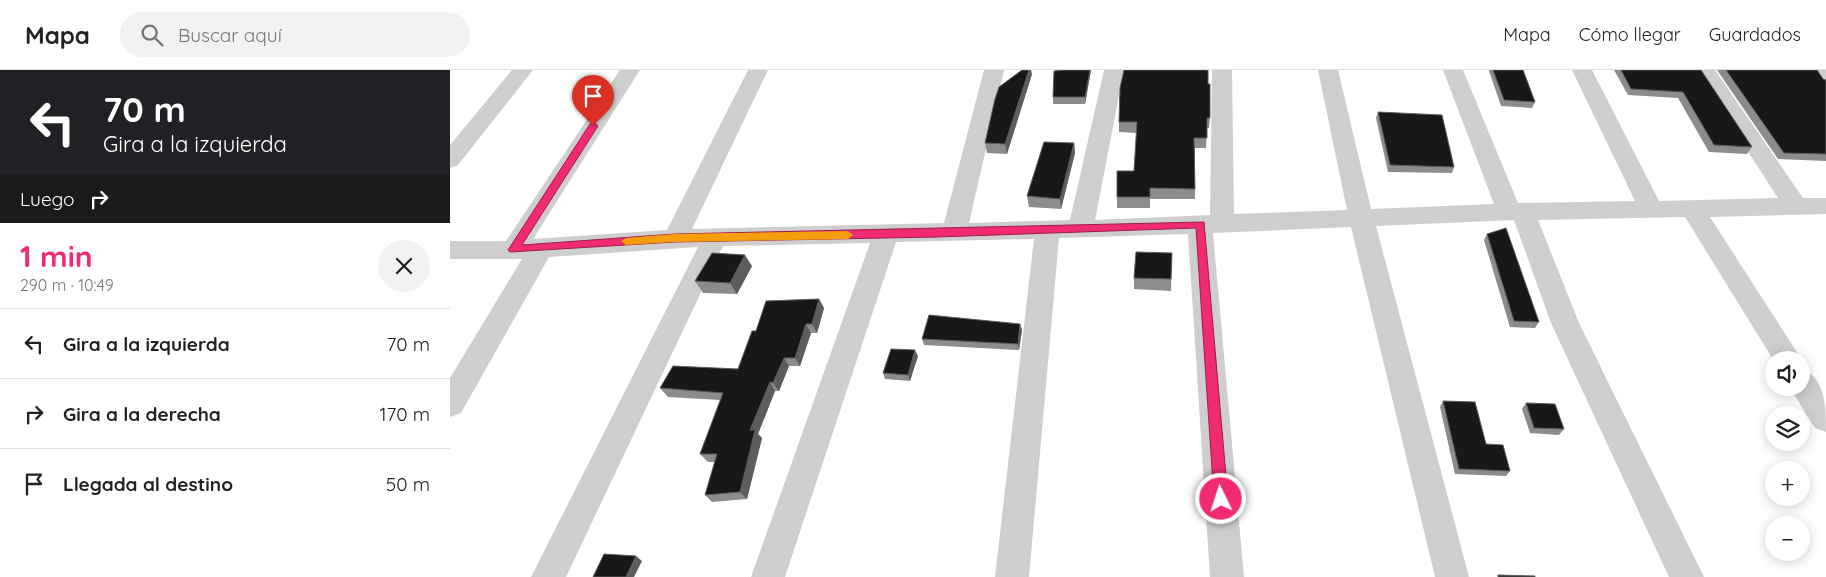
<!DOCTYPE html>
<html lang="es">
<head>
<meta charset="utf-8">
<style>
	body { margin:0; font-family:Quicksand,sans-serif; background:#f2f2f2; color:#222; height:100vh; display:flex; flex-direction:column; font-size:19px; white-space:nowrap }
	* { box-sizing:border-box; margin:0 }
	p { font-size:16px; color:#767676 }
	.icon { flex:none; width:28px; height:28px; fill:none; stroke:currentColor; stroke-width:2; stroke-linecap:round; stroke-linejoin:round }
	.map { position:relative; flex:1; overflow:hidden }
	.drawer { display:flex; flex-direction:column; background:#fff; width:450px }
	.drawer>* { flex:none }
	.top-card { background:#202124; color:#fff; overflow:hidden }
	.controls { position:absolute; left:1315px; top:281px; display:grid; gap:10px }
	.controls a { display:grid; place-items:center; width:45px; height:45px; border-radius:50%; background:#fff; box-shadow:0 2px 12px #0003; font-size:25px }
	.pin { position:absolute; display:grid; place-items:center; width:42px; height:42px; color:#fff; margin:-51px -21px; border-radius:50% 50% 50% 0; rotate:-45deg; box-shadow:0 0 5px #0007 }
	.pin .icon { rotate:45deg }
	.me { position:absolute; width:55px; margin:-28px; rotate:356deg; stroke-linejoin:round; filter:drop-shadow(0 0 4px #0008) }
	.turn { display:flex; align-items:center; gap:18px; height:105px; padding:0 20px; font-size:22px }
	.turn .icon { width:65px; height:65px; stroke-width:2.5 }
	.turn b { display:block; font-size:35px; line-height:42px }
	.then { display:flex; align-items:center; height:48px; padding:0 20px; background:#0003; gap:10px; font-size:19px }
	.round { display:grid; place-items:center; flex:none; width:52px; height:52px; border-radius:26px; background:#f2f2f2 }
	.head { display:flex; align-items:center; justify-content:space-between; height:85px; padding:0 20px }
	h1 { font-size:30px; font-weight:700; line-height:38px; color:#f12b73 }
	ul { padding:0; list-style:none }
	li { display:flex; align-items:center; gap:15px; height:70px; padding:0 20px; border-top:1px solid #e0e0e0 }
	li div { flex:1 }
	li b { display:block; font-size:19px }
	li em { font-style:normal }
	header { display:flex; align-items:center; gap:30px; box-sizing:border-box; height:70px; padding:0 25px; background:#fff; border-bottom:1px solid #e0e0e0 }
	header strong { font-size:24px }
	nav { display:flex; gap:28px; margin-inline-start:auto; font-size:18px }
	.search { width:350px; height:45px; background:#f2f2f2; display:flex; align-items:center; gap:12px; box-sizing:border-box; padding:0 18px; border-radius:28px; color:#767676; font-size:19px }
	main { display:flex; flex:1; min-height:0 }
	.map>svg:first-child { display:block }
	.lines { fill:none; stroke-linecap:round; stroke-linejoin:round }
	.street { fill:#cecece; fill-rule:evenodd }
	.wall { fill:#8c8c8c }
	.shaded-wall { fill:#5d5d5d }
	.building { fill:#181818; stroke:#5d5d5d }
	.route { fill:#f12b73; stroke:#9d1c4b }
	.slow { fill:#f59e0b }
</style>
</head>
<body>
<header>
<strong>Mapa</strong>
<div class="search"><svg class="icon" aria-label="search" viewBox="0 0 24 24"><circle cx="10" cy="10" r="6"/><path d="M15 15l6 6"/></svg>Buscar aquí</div>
<nav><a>Mapa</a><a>Cómo llegar</a><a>Guardados</a></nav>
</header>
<main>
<section class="drawer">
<div class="top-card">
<div class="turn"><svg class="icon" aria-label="left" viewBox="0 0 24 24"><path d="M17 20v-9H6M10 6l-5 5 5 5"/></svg><div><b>70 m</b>Gira a la izquierda</div></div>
<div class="then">Luego<svg class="icon" aria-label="right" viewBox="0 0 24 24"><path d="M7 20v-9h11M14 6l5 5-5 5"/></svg></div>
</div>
<div class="head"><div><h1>1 min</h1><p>290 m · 10:49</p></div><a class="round"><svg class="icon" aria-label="close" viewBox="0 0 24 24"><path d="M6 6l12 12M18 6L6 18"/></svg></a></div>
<ul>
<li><svg class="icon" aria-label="left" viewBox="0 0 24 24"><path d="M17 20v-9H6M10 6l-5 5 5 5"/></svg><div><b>Gira a la izquierda</b></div><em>70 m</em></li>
<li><svg class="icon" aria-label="right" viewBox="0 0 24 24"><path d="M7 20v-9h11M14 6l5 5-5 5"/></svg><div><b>Gira a la derecha</b></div><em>170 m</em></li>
<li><svg class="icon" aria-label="arrive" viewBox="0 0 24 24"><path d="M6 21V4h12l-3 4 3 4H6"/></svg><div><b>Llegada al destino</b></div><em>50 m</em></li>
</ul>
</section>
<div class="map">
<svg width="1376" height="507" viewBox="0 0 1376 507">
	<rect width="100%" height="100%" fill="#fff"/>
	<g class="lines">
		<g class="street">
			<path d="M62,0H83L8,95L0,98V75Z"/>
			<path d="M170,0H190L83,169L217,160L298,0H318L242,159L494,153L534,0H554L519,153L620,150L654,0H674L645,150L760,145L762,0H782L784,144L897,140L868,0H888L921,139L1044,134L993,0H1013L1068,133L1185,131L1122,0H1142L1209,131L1328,128L1245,0H1265L1353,128H1376V144L1260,147L1352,290L1351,292V290L1324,291L1235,147L1088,150L1129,253L1254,507H1219L1101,253L1064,150L926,156L1019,507H985L901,157L763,163L794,507H760L738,164L609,168L579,507H545L584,169L446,172L335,507H301L420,173L273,176L116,507H81L248,177L99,187L11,343L0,347V308L72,189H0V171H56Z"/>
			<path d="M1359,0H1376V16L1369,14Z"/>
			<path d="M1351,298C1376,308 1376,337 1376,362L1365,358L1340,318H1351Z"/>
		</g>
	</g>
	<g class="wall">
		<path d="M641,0L635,34H603V27L613,1Z"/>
		<path d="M1039,0H1073L1085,32L1082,38L1051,36L1039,1Z"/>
		<path d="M1164,0H1251L1302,77L1297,84L1259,82L1228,28L1178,25Z"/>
		<path d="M1267,0H1367L1373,9L1376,10V91L1328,89Z"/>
		<path d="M582,4L557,84L537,83L535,73Z"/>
		<path d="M758,14L760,48L759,58H757L756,78H745V129H700V138H667V127L684,101L687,63L669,62V52Z"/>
		<path d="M928,42L1004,97L1002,103L938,102L926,48Z"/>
		<path d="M624,73L625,83L611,139L579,137L577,126Z"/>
		<path d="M1037,164L1089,252L1085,258L1060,257L1034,170Z"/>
		<path d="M722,183L721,221L684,219V208Z"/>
		<path d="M302,196L287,224L253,223L245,211Z"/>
		<path d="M369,229L374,238L367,263H361L350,296H339L329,321H325L308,364L312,368L297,429L262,432L255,425L265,392H258L250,384L270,330L218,327L210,318L288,299L306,261Z"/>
		<path d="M570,254L572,260L569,280L474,275L472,269Z"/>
		<path d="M468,286L460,311L435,309L433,303Z"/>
		<path d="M993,331L1036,374L1060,401L1056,406L1005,404L990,337Z"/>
		<path d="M1076,333L1114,359L1109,365L1080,363L1072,339Z"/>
	</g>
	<g class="shaded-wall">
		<path d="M579,0H581L582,4L557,84L555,74Z"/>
		<path d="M640,0H641L635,34V27Z"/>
		<path d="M624,73L625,83L611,139L610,129Z"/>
		<path d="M295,185L302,196L287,224L280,213Z"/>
		<path d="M369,229L374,238L367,263L362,254Z"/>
		<path d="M356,254L361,263L350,296L345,288Z"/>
		<path d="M570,254L572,260L569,280L568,274Z"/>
		<path d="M465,280L468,286L460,311L458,305Z"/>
		<path d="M334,288L339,296L329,321L323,313Z"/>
		<path d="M320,312L325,321L308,364L312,368L297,429L290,422L300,360Z"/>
		<path d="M186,486L192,491L184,507H176Z"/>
	</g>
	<g class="building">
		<path d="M572,0H579L555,74L535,73L545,29L549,17Z"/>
		<path d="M613,0H640L635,27H603L604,1Z"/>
		<path d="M674,0H758V14H760V48H757V68H744L745,119L700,118V127H667V101H684L687,52H669L670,18Z"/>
		<path d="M1043,0H1073L1085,32L1054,30Z"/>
		<path d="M1171,0H1251L1302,77L1264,75L1233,22L1181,19Z"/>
		<path d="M1276,0H1367L1373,9L1376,10V84L1334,83Z"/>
		<path d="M928,42L992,45L1004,97L940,95Z"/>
		<path d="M594,72L624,73L610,129L577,126Z"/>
		<path d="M1056,158L1089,252L1064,251L1037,164Z"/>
		<path d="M686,182L722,183L721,209L684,208Z"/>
		<path d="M262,183L295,185L280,213L245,211Z"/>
		<path d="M369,229L362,254H356L345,288H334L323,313L320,312L300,360H305L290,422L255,425L267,384H250L273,323L210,318L223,296L288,299L302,261H306L316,231Z"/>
		<path d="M479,245L570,254L568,274L472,269Z"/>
		<path d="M441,279L465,280L458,305L433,303Z"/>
		<path d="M993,331L1025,332L1036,374L1053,375L1060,401L1009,399Z"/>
		<path d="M1076,333L1105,334L1114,359L1084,358Z"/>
		<path d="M154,484L186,486L176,507H143Z"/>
		<path d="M1048,505L1085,506V507H1048Z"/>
	</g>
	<path class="route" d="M140,54H146L148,56L72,175L225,164L754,152L778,429L776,433L771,435L766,433L764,429L746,158L487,167L225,172L60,182L58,180L60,177Z"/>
	<path class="slow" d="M398,161L403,165L398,169L225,172L176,175L171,171L176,168L225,164Z"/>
</svg>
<div class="controls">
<a><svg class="icon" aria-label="sound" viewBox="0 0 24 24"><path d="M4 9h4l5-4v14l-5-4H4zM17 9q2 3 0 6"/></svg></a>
<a><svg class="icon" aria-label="layers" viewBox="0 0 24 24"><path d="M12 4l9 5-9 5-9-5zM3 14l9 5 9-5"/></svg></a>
<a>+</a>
<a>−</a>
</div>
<div class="pin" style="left:143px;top:56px;background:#d93025"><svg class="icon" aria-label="arrive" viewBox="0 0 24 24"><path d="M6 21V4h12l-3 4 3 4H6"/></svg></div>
<svg class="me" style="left:771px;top:429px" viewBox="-20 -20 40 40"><circle r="17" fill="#f12b73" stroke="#fff" stroke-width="3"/><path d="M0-11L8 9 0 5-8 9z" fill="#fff"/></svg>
</div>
</main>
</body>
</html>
